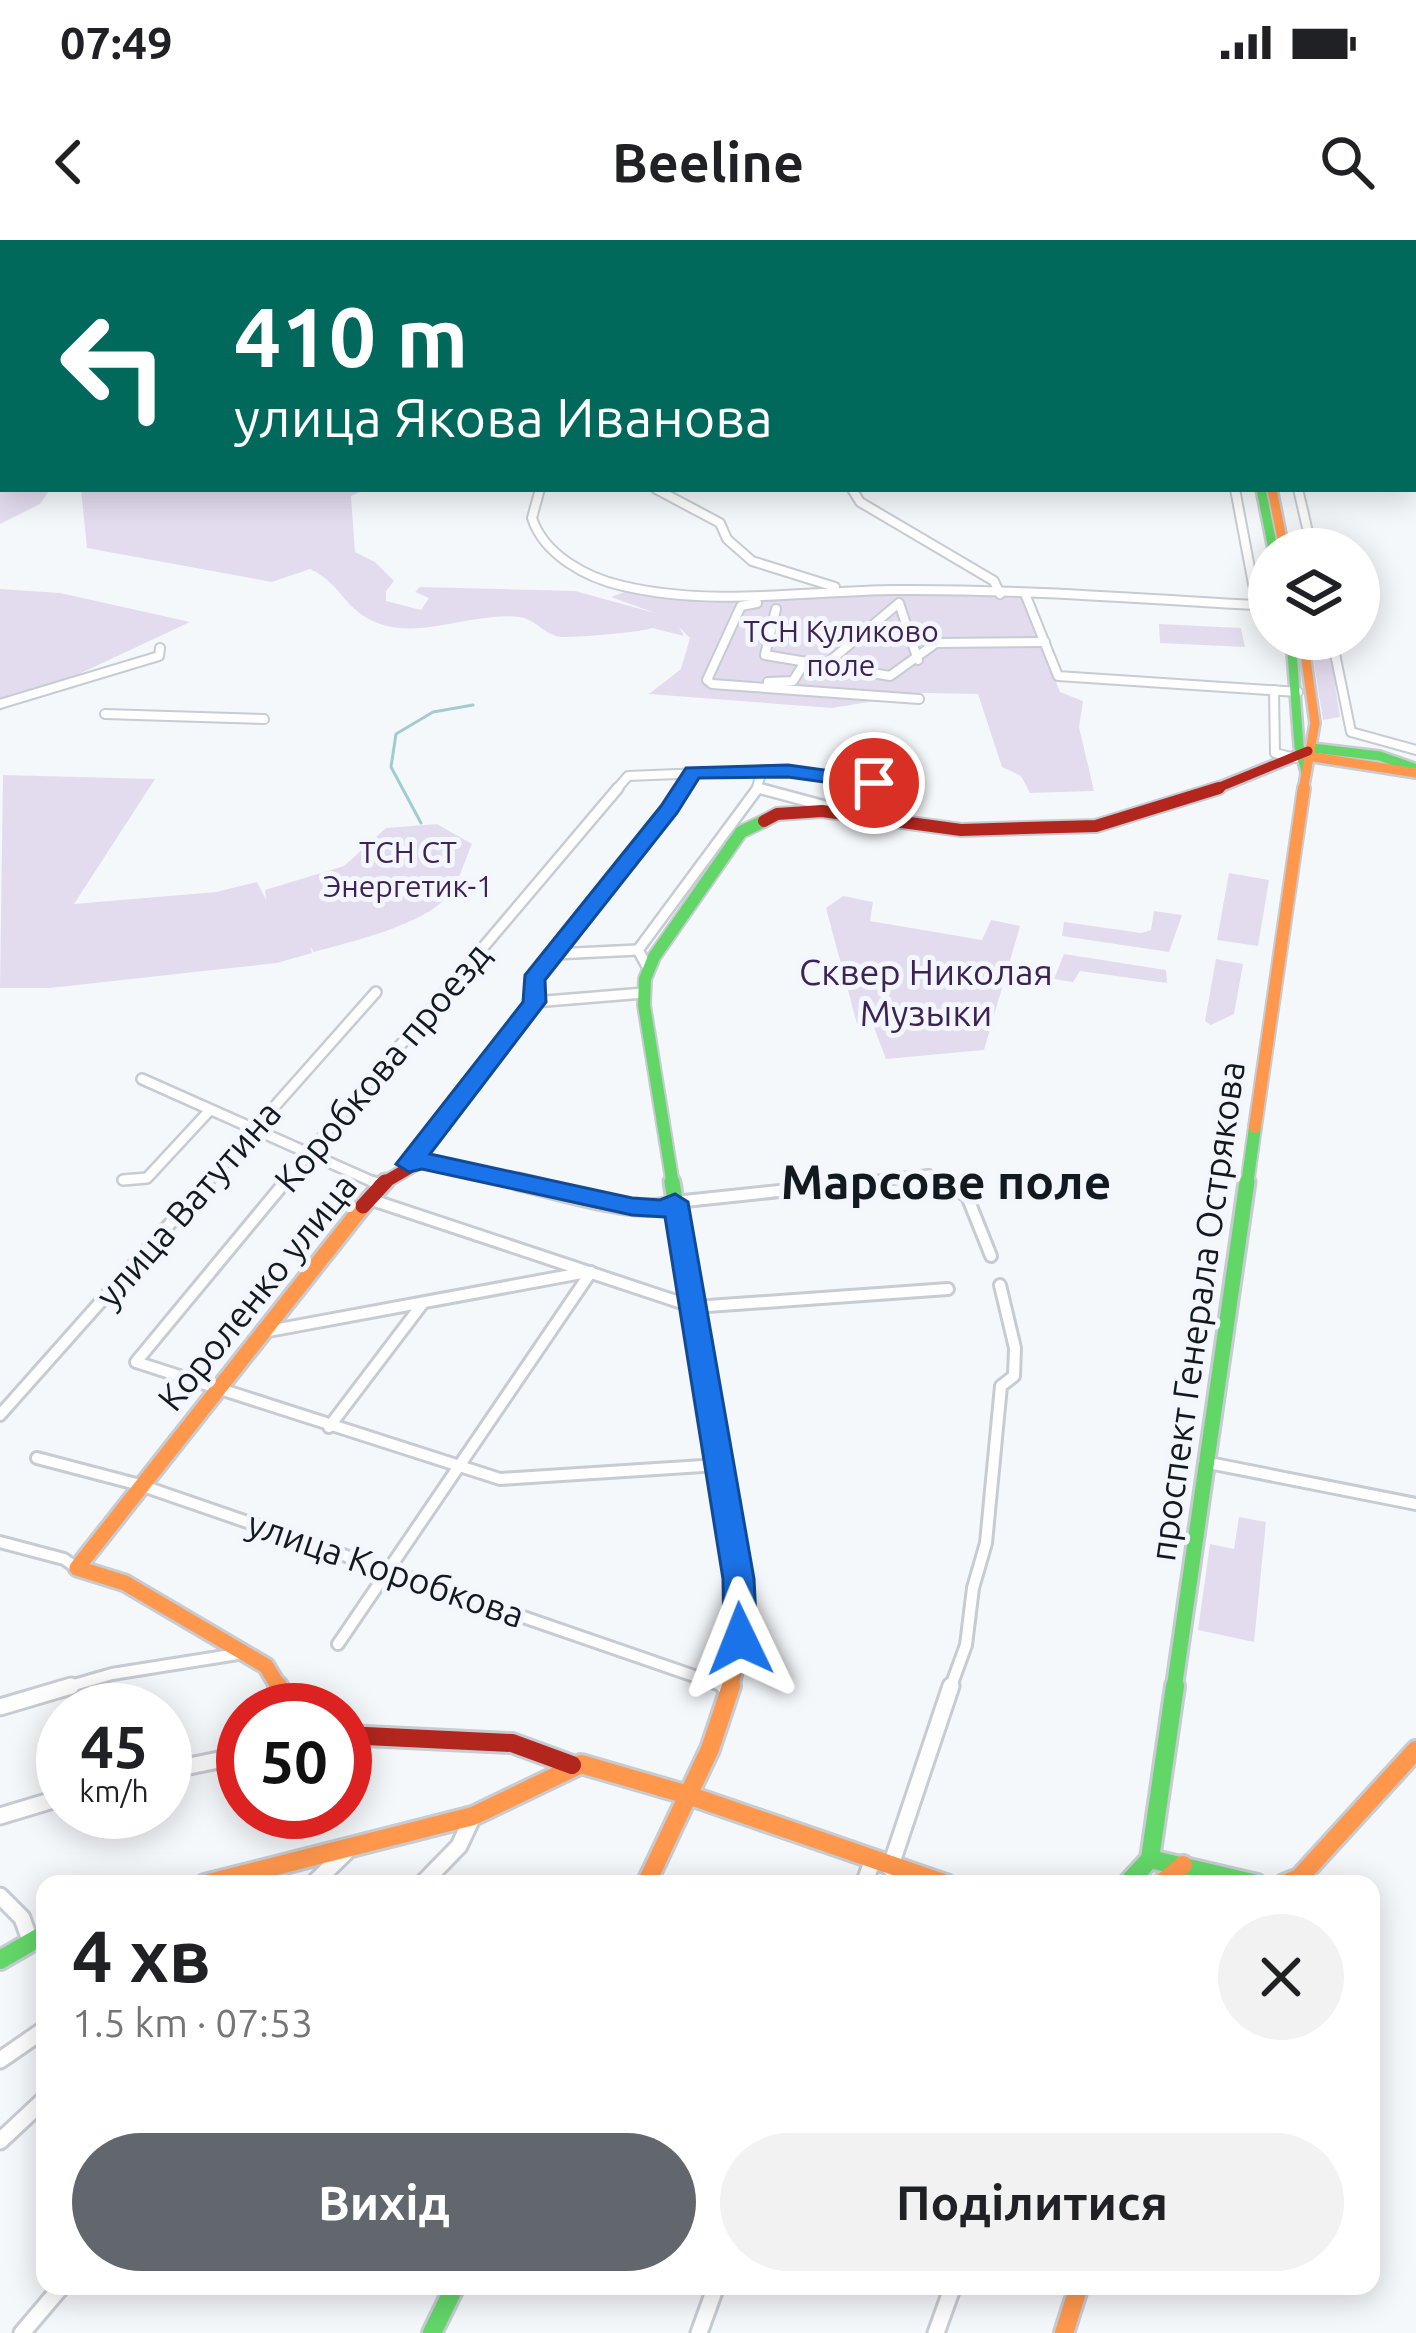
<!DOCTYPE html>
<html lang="uk">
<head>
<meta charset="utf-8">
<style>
	body { margin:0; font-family:Ubuntu,sans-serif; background:#f2f2f2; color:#202124; height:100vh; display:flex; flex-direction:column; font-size:45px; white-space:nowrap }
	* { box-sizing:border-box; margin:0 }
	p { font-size:39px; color:#757577 }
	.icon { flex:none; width:66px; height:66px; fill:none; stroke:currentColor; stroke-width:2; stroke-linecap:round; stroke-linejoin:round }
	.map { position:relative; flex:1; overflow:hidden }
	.sheet { position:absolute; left:36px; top:1635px; width:1344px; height:420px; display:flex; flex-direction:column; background:#fff; border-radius:24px; box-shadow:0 6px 30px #0003 }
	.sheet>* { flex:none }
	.guide { position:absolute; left:0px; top:0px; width:1416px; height:252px; box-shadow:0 6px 30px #0003; background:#00695c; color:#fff; overflow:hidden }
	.controls { position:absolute; left:1248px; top:288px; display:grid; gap:24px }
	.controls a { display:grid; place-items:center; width:132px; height:132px; border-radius:50%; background:#fff; box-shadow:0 6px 30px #0003; font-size:60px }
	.speed { position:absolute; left:36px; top:1443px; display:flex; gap:24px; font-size:60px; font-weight:700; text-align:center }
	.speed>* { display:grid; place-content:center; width:156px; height:156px; border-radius:50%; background:#fff; box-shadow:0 6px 30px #0003; line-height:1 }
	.speed small { font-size:30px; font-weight:400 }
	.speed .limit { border:18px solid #d22; background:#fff; color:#111 }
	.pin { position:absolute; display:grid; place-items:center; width:102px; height:102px; color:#fff; margin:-51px; border:6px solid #fff; border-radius:50%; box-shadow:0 3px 12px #0007 }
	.me { position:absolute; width:132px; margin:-66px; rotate:358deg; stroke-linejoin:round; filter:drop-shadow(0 0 9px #0008) }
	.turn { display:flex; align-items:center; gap:42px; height:252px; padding:0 36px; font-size:54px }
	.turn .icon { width:156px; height:156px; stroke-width:2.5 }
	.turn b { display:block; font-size:84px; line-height:102px }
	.round { display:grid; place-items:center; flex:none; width:126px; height:126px; border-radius:63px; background:#f2f2f2 }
	.headline { display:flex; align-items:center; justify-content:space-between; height:204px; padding:0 36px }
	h1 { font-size:72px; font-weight:700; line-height:90px }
	.cta { display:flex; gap:24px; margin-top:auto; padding:24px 36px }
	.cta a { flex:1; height:138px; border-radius:72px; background:#61676d; color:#fff; font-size:48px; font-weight:700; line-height:138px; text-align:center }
	.cta a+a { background:#f2f2f2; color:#202124 }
	.status { display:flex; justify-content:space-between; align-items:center; height:84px; padding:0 60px; background:#fff; direction:ltr }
	.status svg { height:33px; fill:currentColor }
	header { display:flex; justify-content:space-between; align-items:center; height:156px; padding:0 36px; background:#fff; font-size:54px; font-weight:700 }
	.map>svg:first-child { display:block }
	.green { fill:#e3dcef }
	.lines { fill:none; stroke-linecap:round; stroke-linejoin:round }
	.stream { stroke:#a4ccd0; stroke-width:3 }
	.street-far3-casing { stroke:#c7cbd2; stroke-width:12 }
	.street-far2-casing { stroke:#c7cbd2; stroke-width:14 }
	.street-far1-casing { stroke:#c7cbd2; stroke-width:16 }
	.street-casing { stroke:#c7cbd2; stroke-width:21 }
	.fast-far3-casing { stroke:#c7cbd2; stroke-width:14 }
	.fast-far2-casing { stroke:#c7cbd2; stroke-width:16 }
	.fast-far1-casing { stroke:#c7cbd2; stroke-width:21 }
	.fast-casing { stroke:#c7cbd2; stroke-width:24 }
	.slow-far3-casing { stroke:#c7cbd2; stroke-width:14 }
	.slow-far2-casing { stroke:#c7cbd2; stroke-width:16 }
	.slow-far1-casing { stroke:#c7cbd2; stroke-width:21 }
	.slow-casing { stroke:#c7cbd2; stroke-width:24 }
	.jam-far3-casing { stroke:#c7cbd2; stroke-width:14 }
	.jam-far2-casing { stroke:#c7cbd2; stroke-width:16 }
	.jam-far1-casing { stroke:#c7cbd2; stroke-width:21 }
	.jam-casing { stroke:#c7cbd2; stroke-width:24 }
	.street-far3 { stroke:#fefefe; stroke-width:8 }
	.street-far2 { stroke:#fefefe; stroke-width:9 }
	.street-far1 { stroke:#fefefe; stroke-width:10 }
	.street { stroke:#fefefe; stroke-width:15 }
	.fast-far3 { stroke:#63d668; stroke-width:9 }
	.fast-far2 { stroke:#63d668; stroke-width:12 }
	.fast-far1 { stroke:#63d668; stroke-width:15 }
	.fast { stroke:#63d668; stroke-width:18 }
	.slow-far3 { stroke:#ff974d; stroke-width:9 }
	.slow-far2 { stroke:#ff974d; stroke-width:12 }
	.slow-far1 { stroke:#ff974d; stroke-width:15 }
	.slow { stroke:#ff974d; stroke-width:18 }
	.jam-far3 { stroke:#b3261e; stroke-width:9 }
	.jam-far2 { stroke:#b3261e; stroke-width:12 }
	.jam-far1 { stroke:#b3261e; stroke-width:15 }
	.jam { stroke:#b3261e; stroke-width:18 }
	.route { fill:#1a73e8; stroke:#114b97; stroke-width:3 }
	.labels { text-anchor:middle; stroke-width:10; stroke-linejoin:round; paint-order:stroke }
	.far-park-label { font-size:30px; fill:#3d2253; stroke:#f3f7fd }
	.park-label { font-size:36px; fill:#3d2253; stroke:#f3f7fd }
	.street-label { font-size:36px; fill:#121921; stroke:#f3f7fd }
	.district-label { font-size:48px; font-weight:bold; fill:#121921; stroke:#f3f7fd }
</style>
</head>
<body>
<div class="status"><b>07:49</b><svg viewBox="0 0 49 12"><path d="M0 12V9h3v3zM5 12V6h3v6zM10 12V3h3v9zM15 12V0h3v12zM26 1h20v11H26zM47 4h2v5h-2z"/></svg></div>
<header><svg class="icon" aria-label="back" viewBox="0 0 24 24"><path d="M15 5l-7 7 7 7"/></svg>Beeline<svg class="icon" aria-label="search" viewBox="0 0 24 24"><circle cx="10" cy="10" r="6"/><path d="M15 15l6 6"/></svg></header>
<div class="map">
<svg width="1416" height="2093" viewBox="0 0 1416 2093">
	<rect width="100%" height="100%" fill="#f5f8fb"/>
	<g class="green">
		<path d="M0,35L3,249H50L40,264L0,284Z"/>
		<path d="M81,249H367L351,256L355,312L375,322L394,341L386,351V361L421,370L429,358L415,352L420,347L575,351L655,373L611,357L632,349L661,354L844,352L1023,358L1060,452L1083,461L1079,487L1094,551L1030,553L1021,536L1002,527L978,454L924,453L832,468L649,454L681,429L690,398L679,387L684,396L652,388C645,392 571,398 561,397C544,395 536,379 519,377C475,372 422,399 380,384C342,370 344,345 310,329L272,342L87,308Z"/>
		<path d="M0,349L60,353L190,382L0,471Z"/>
		<path d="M1159,384L1241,388L1245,407L1160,403Z"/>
		<path d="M1310,399H1328L1340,477L1323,480Z"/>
		<path d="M3,535L155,539L74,664L216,652L257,642L266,660L265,650L344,626L386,588L437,584L472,604C465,619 459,643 448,656C424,685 350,702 314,712L310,707L312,713L277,723L50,748H0Z"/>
		<path d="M1229,633L1269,640L1258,706L1217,700Z"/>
		<path d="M843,656L873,662L870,681L982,700L991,680L1020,686L984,810L886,819L873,785L857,784L826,668Z"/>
		<path d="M1154,671L1182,675L1169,712L1062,696L1064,682L1141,693L1151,690Z"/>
		<path d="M1064,714L1166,730L1167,743L1080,731L1073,742L1054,739Z"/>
		<path d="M1216,719L1243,724L1234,774L1211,785L1205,781Z"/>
		<path d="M1239,1277L1266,1282L1254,1402L1198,1390L1210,1304L1234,1309Z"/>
	</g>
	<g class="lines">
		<path class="stream" d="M421,583L391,527L396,494L433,472L473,465"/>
		<g class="street-far3-casing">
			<g id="street-far3">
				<path d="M540,249L532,278C544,315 587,338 623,346C712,367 805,351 895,350C1020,349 1145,359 1269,366"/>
				<path d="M656,249L720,283L727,299L752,321L835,347"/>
				<path d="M852,249L860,262L994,341L1000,354"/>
				<path d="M1235,249L1257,365"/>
				<path d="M1298,249L1312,309"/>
				<path d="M1026,356L1058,436L1298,452"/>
				<path d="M757,363L741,366L707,440L712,444L919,459"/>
				<path d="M776,369L765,415L890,436L936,403L1045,402"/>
				<path d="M1332,399L1351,492L1416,510"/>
				<path d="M825,425L899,363L918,420"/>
				<path d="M768,442L793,441L805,422"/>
				<path d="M1274,450L1275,513L1295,518"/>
				<path d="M0,464L159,416L160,408"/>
				<path d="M105,474L264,479"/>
				<path d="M758,548L769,551"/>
				<path d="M615,551L628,536L776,530L874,543"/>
				<path d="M682,551L693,533"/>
				<path d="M756,551L762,530"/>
			</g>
		</g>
		<g class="street-far2-casing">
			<g id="street-far2">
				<path d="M758,548L848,572"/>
				<path d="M554,714L638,710"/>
				<path d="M648,728L638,710L758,548"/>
				<path d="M534,762L644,753"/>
				<path d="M142,839L380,945"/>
				<path d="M409,924L534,762L533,740L684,548"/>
				<path d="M123,940L147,938L210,870"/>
				<path d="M205,945L376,752"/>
				<path d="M282,945L618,548"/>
				<path d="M837,945L929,935L947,945"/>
			</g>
		</g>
		<g class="street-far1-casing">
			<g id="street-far1">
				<path d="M285,942L136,1122L500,1239L703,1226L718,1220"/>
				<path d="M373,942L380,945"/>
				<path d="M941,942L967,956L991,1016"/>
				<path d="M369,959L694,1067L948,1049"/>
				<path d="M675,962L865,942"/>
				<path d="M263,1092L587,1032"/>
				<path d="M0,1175L207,942"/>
				<path d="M329,1187L423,1063"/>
				<path d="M37,1218L140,1245L729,1448"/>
				<path d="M1204,1222L1416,1264"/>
				<path d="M0,1302L64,1319L77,1328"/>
				<path d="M338,1404L591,1032"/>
				<path d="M60,1449L112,1434L244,1413"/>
				<path d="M950,1449L966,1405L973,1348L986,1303L1001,1146L1014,1136L1015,1108L1000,1045"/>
			</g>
		</g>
		<g class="street-casing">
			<g id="street">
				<path d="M724,1446L729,1448"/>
				<path d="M0,1467L71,1446"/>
				<path d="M165,1531L243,1515"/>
				<path d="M0,1576L63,1557"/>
				<path d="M890,1628L951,1446"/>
				<path d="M313,1644L346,1612"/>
				<path d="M422,1644L459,1606L473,1576"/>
				<path d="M864,1644L872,1622"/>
				<path d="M0,1656L22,1678L30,1700"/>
				<path d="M0,1820L45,1789"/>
				<path d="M0,1901L45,1859"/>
				<path d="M22,2093L62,2046"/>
				<path d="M699,2093L716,2046"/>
				<path d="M936,2093L953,2046"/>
			</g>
		</g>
		<g class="fast-far3-casing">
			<g id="fast-far3">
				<path d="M1261,249L1273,309"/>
				<path d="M1291,399L1299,506L1306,532"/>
				<path d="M1312,508L1380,516L1414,528"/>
			</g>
		</g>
		<g class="fast-far2-casing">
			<g id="fast-far2">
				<path d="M673,945L644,765L645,739L654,717L741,592L764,581"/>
				<path d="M1247,945L1255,887"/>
			</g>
		</g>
		<g class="fast-far1-casing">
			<g id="fast-far1">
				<path d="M672,942L705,1145"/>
				<path d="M1174,1449L1247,942"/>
			</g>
		</g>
		<g class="fast-casing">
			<g id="fast">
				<path d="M1150,1619L1175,1446"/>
				<path d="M1150,1619L1257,1644"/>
				<path d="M1127,1644L1150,1619"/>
				<path d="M0,1720L45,1694"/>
				<path d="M432,2093L455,2046"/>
			</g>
		</g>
		<g class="slow-far3-casing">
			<g id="slow-far3">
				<path d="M1272,249L1284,309"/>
				<path d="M1303,399L1315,483L1303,551"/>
				<path d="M1307,516L1416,533"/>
			</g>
		</g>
		<g class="slow-far2-casing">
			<path id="slow-far2" d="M1255,887L1304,548"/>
		</g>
		<g class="slow-far1-casing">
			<g id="slow-far1">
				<path d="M705,1145C722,1243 758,1350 730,1449"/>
				<path d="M280,1449L266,1426L125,1343L77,1328L363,966"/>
			</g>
		</g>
		<g class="slow-casing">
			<g id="slow">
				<path d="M278,1446L292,1470"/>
				<path d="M205,1644L473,1576L581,1524L688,1555L946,1644"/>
				<path d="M646,1644L710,1509L731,1446"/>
				<path d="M1161,1644L1183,1625"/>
				<path d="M1284,1644L1299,1638L1416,1510"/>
				<path d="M1064,2093L1079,2046"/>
			</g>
		</g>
		<g class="jam-far3-casing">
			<path id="jam-far3" d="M1210,551L1308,511"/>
		</g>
		<g class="jam-far2-casing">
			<g id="jam-far2">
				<path d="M764,581L777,574L822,571L961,590L1096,586L1219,548"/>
				<path d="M380,945L421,921L533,945"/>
			</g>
		</g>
		<g class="jam-far1-casing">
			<g id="jam-far1">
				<path d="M519,942C553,949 647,980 675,962"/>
				<path d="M363,966L385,942"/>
			</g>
		</g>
		<g class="jam-casing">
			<path id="jam" d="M345,1495L512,1503L572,1525"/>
		</g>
		<use href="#street-far3" class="street-far3"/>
		<use href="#street-far2" class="street-far2"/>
		<use href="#street-far1" class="street-far1"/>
		<use href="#street" class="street"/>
		<use href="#fast-far3" class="fast-far3"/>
		<use href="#fast-far2" class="fast-far2"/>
		<use href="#fast-far1" class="fast-far1"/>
		<use href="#fast" class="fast"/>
		<use href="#slow-far3" class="slow-far3"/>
		<use href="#slow-far2" class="slow-far2"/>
		<use href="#slow-far1" class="slow-far1"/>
		<use href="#slow" class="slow"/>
		<use href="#jam-far3" class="jam-far3"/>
		<use href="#jam-far2" class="jam-far2"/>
		<use href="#jam-far1" class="jam-far1"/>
		<use href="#jam" class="jam"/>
	</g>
	<path class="route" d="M788,525L874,537L884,543L874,549L788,537L699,538L677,573L545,740L546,762L430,914L632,958L660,960L675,954L688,962L754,1339L757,1399L752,1408L740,1412L729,1408L724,1399L723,1339L665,977L632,975L422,929L409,932L396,924L523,762L525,735L661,566L686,528Z"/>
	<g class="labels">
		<g class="far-park-label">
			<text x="841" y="402">ТСН Куликово<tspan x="841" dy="34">поле</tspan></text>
			<text x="408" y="623">ТСН СТ<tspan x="408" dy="34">Энергетик-1</tspan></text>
		</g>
		<g class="park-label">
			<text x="926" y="745">Сквер Николая<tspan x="926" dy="41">Музыки</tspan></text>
		</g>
		<g class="street-label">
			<text transform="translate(382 827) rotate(-50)" y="13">Коробкова проезд</text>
			<text transform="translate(188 964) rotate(-49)" y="13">улица Ватутина</text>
			<text transform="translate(257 1052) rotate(-51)" y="13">Короленко улица</text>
			<text transform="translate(1197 1071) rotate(-82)" y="13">проспект Генерала Острякова</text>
			<text transform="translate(386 1329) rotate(19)" y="13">улица Коробкова</text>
		</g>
		<g class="district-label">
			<text x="946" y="959">Марсове поле</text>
		</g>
	</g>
</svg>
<div class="controls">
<a><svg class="icon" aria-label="layers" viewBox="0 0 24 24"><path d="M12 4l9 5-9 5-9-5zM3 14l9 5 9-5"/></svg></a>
</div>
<div class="speed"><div>45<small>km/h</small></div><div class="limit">50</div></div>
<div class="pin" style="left:874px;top:543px;background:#d93025"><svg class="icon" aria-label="arrive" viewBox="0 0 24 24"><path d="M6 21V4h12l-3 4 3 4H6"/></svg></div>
<svg class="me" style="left:740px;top:1399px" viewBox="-20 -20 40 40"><path d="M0-17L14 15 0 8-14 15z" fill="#1a73e8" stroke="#fff" stroke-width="4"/></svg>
<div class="guide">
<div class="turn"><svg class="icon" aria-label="left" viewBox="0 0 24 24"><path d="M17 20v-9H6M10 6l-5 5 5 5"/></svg><div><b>410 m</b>улица Якова Иванова</div></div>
</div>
<section class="sheet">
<div class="headline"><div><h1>4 хв</h1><p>1.5 km · 07:53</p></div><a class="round"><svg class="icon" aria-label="close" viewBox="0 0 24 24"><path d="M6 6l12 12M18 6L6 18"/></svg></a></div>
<div class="cta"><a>Вихід</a><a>Поділитися</a></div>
</section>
</div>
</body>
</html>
